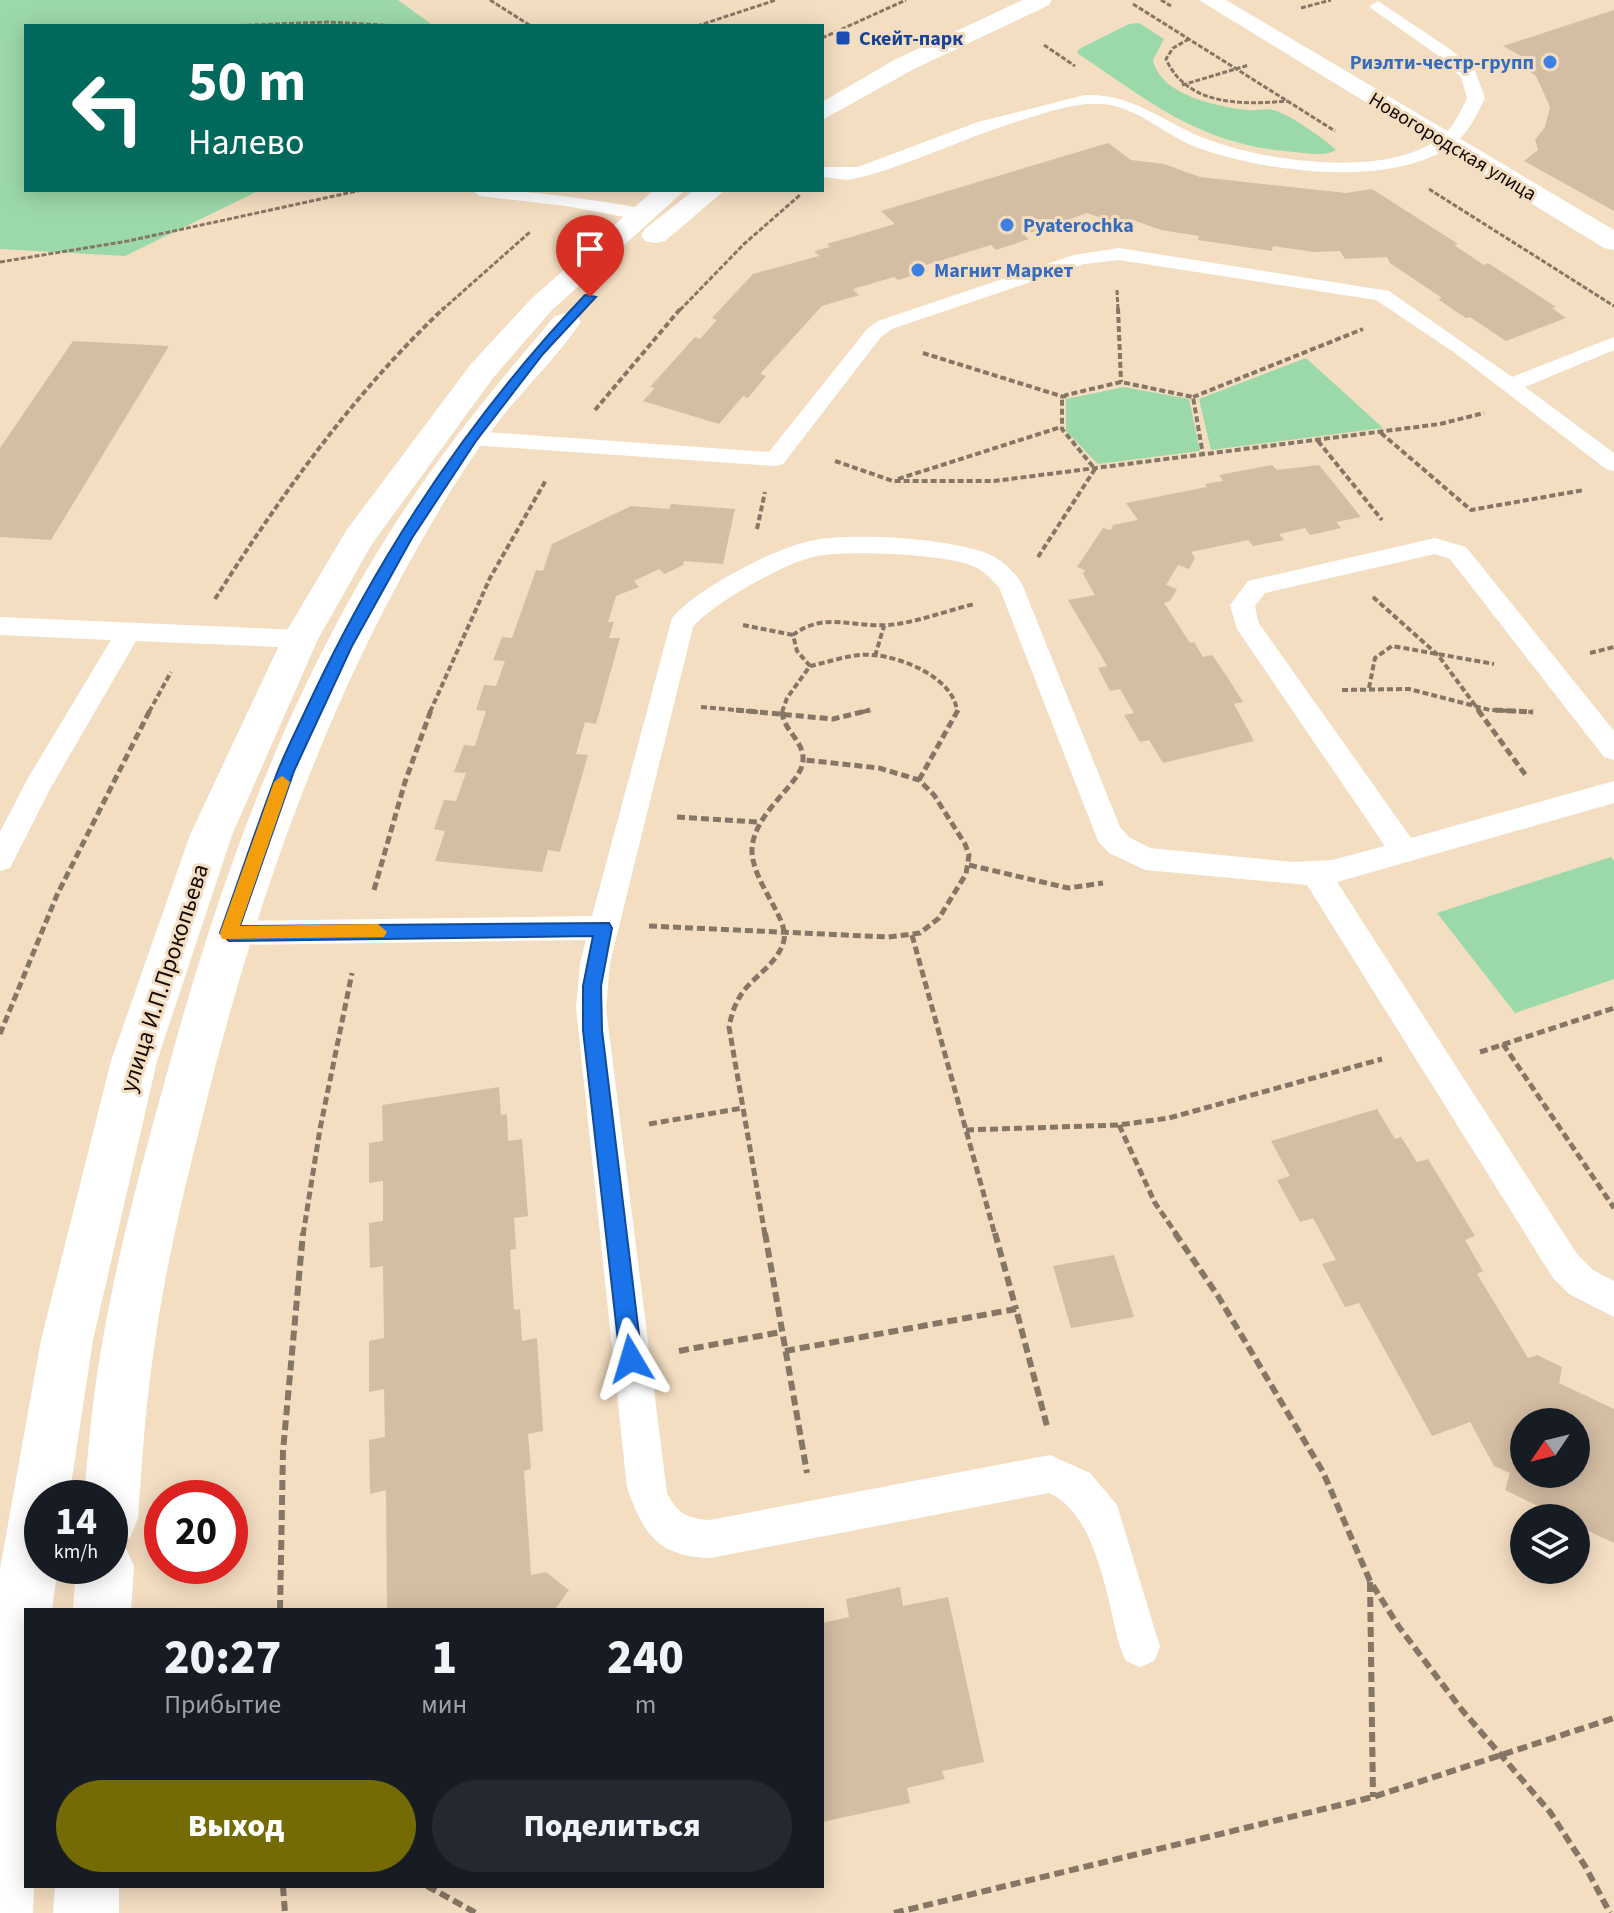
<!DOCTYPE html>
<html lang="ru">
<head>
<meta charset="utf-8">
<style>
	body { margin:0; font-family:"Source Sans 3",sans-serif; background:#242831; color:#f1f3f6; height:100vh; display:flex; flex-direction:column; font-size:30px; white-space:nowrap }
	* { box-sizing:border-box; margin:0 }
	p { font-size:26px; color:#9ea1a6 }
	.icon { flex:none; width:44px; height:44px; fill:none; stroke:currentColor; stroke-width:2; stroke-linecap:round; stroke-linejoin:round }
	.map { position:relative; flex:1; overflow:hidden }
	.sheet { position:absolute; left:24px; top:1608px; width:800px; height:280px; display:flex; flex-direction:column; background:#171b24; border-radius:0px; box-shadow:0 4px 20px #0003 }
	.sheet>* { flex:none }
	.hud { position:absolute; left:24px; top:24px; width:800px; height:168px; border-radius:0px; box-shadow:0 4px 20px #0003; background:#00695c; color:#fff; overflow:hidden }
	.needle { width:52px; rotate:235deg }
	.controls { position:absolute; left:1510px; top:1408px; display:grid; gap:16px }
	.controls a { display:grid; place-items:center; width:80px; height:80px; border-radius:50%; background:#171b24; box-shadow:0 4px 20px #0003; font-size:40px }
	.speed { position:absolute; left:24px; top:1480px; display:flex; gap:16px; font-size:40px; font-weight:700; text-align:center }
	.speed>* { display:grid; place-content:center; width:104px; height:104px; border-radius:50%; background:#171b24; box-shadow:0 4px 20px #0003; line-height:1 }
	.speed small { font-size:20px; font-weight:400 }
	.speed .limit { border:12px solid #d22; background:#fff; color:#111 }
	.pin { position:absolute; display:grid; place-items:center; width:68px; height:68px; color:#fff; margin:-82px -34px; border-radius:50% 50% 50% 0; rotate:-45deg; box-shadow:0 0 8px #0007 }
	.pin .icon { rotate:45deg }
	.me { position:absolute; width:88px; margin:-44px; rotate:353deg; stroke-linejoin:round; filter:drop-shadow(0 0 6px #0008) }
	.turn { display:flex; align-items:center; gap:28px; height:168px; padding:0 32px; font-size:36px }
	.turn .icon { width:104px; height:104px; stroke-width:2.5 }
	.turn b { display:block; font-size:56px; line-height:68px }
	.eta { display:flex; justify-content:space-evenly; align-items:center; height:136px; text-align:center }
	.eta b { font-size:48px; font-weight:800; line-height:56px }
	.action { display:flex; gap:16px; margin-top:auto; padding:16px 32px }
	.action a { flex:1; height:92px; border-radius:48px; background:#746b05; color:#fff; font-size:32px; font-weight:800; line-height:92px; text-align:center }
	.action a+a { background:#242831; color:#f1f3f6 }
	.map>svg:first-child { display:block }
	.green { fill:#9cd9aa }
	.building { fill:#d3bda3; fill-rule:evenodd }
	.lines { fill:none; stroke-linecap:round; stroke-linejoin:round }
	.path-far3 { stroke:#867665; stroke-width:3; stroke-dasharray:5 2; stroke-linecap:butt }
	.path-far2 { stroke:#867665; stroke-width:4; stroke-dasharray:6 3; stroke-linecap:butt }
	.path-far1 { stroke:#867665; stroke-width:5; stroke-dasharray:8 4; stroke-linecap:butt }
	.path { stroke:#867665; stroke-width:6; stroke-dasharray:10 5; stroke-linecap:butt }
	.service { fill:#fff; fill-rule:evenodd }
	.minor { fill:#fff; fill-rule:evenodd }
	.tertiary { fill:#fff; fill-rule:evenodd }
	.route { fill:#1a73e8; stroke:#114b97; stroke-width:2 }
	.slow { fill:#f59e0b }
	.transit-dot { fill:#1a4fb4; stroke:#f4dec2; stroke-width:3 }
	.shop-dot { fill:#3f7fe0; stroke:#f4dec2; stroke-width:3 }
	.labels { text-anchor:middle; stroke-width:6; stroke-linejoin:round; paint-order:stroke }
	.far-transit-label { font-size:20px; font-weight:bold; fill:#164399; stroke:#f4dec2; text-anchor:start }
	.far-shop-label { font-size:20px; font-weight:bold; fill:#366cbe; stroke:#f4dec2; text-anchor:start }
	.far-street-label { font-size:20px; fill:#120a03; stroke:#f4dec2 }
	.street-label { font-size:24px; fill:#120a03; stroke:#f4dec2 }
</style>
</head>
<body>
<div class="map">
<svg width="1614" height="1913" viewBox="0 0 1614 1913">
	<rect width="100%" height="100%" fill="#f4dec2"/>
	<g class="green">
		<path d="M0,0H398L434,26H26V190H260L125,256L0,249Z"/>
		<path d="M1139,23L1164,39L1153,60C1160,95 1218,107 1248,110C1256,111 1265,108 1273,110C1286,112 1328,141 1336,150C1325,157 1307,153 1294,152C1200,145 1152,103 1077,53L1079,49L1129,24Z"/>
		<path d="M1306,358L1383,428L1211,450L1199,399Z"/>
		<path d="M1124,387L1189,399L1200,451L1098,464L1066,431V399Z"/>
		<path d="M1611,857L1614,861V979L1515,1013L1437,913Z"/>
	</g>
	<g class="building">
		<path d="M1614,10V211L1524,161L1538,150L1535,140L1545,127L1550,107L1536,76L1520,65L1521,56L1503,46Z"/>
		<path d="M1108,143L1131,160L1164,164L1200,177L1346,193L1372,189L1458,244L1454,245L1484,265L1488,263L1556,307L1552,308L1566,318L1506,341L1470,317L1466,318L1452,309L1438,299L1442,298L1390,263L1387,257L1345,259L1340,251L1314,252L1273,246L1272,251L1198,240L1199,236L1161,230L1133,220L1126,227L1087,213L1024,235L1029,239L996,250L991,245L923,266L929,271L898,280L894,277L853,289L859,295L822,306L760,374L766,376L748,398L743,396L719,424L643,401L655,388L650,387L695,337L700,339L717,320L712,318L753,274L819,256L814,251L830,247L827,244L895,224L881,211Z"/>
		<path d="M73,341L169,346L51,540L0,537V448Z"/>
		<path d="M1272,465L1277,470L1319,465L1361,517L1336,522L1341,528L1310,535L1305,528L1279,534L1284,540L1253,546L1248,540L1191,552L1195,558L1189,569L1178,565L1166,585L1177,589L1170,601L1164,603L1190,643L1194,642L1203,657L1212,655L1228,678L1243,702L1234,704L1254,741L1163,763L1149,740L1140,742L1124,715L1134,713L1120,689L1110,691L1098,668L1107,666L1068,600L1095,595L1083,574L1085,570L1077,567L1103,528L1111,530L1113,525L1138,520L1126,503L1207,487L1205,484L1223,481L1219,475Z"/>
		<path d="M671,504L735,509L723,564L684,561L683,565L665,574L659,569L634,581L639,587L616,596L608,622H614L609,638H620L596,724L585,722L576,754L588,755L560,852L548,850L542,872L435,861L445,831L434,829L444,800L456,801L466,773L454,772L464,745L475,746L486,711L476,710L484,685L496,686L505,661L493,660L502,637L512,638L536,570L543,571L552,544L631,506L669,509Z"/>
		<path d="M499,1087L501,1115L507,1114L508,1141L522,1139L528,1216L514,1218L516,1249L510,1250L514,1310L520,1309L522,1341L537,1338L543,1431L528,1434L531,1469L524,1471L531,1575L546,1572L569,1590L556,1608L559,1610H387L386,1490L370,1494L369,1440L385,1437L384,1389L369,1392V1341L384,1338L383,1266L370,1268L369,1223L383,1221V1181L369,1183V1143L383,1141L382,1105Z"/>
		<path d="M1377,1109L1395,1139L1401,1137L1417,1162L1428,1159L1475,1236L1465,1240L1483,1271L1477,1274L1528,1358L1537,1355L1562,1367L1559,1383L1614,1409V1543L1576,1525V1518H1563L1505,1490L1510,1473L1494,1466L1470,1422L1432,1436L1359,1303L1345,1307L1322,1264L1336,1260L1313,1218L1300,1222L1277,1180L1290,1176L1271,1141ZM1524,1422H1576V1474H1524Z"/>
		<path d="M1114,1255L1134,1317L1071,1328L1053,1266Z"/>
		<path d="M900,1587L903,1606L948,1597L984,1762L942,1771L945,1779L907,1788L910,1803L822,1822V1623L849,1617L846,1599Z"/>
	</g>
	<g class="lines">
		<g class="path-far3">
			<path d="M490,0L531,26"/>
			<path d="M1161,0L1171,6"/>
			<path d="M1133,4L1335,131"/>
			<path d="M1301,8L1331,0"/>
			<path d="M226,26L328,22L400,26"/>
			<path d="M697,26L776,0"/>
			<path d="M822,38L906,0"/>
			<path d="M1189,39L1173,48L1166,59C1187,106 1242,105 1287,101"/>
			<path d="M1044,45L1075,66"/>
			<path d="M1182,85L1249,65"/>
			<path d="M1429,189L1614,306"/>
			<path d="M0,262L128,241L362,190"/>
			<path d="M1117,290L1118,310"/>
			<path d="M442,310L530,232"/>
			<path d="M680,310L744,244L800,195"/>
		</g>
		<g class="path-far2">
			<path d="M1118,308L1121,382"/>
			<path d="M923,353L1064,397"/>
			<path d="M1193,397L1363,329"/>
			<path d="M595,410L681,308"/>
			<path d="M1381,433L1471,510L1584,490"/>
			<path d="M1318,441L1382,520"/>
			<path d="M835,461L893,481H994L1440,424L1484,413"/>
			<path d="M898,479L1061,427"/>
			<path d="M757,529L765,492"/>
			<path d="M1038,557L1095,469L1062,429V399L1066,395L1121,382L1193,397L1203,455"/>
			<path d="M1373,597L1438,655L1480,712"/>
			<path d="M215,599C282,494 353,394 444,308"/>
			<path d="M743,625L793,635"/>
			<path d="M1590,653L1614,647"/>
			<path d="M875,656L884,626"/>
			<path d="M810,666C830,662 852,653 873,655C903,657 955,679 957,712"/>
			<path d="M1369,688L1375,658L1392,646L1494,664"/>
			<path d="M1342,690L1409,689L1490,710L1533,712"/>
			<path d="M701,707L758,712"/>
			<path d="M149,712L171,672"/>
			<path d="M430,712L490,578L546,480"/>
			<path d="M782,712L787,698L810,666L797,651L793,635C824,611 854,628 889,625C918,622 946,611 974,604"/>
			<path d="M862,712L871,710"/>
		</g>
		<g class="path-far1">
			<path d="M736,710L833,719L870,710"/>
			<path d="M1478,710L1527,777"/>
			<path d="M1495,710L1533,712"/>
			<path d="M919,780L958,710"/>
			<path d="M677,817L757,822"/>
			<path d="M969,865L1068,888L1103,883"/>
			<path d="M374,890L405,782L431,710"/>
			<path d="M649,926L888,937L920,933L939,918L966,874L969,855L965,844L934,795L919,780L879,768L805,760"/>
			<path d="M912,935L995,1235"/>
			<path d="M0,1034L57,895L150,710"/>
			<path d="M1503,1044L1614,1208"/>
			<path d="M1480,1052L1614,1008"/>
			<path d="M649,1124L743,1108"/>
			<path d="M1119,1125L1155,1203L1177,1235"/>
			<path d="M966,1130L1119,1125L1169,1118L1382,1059"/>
			<path d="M303,1235L320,1129L352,973"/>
			<path d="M765,1235L729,1027C732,1012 736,1000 746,988C759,973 779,961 784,940C789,918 751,881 752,849C754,811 803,783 803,760C804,740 782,730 782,710"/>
		</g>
		<g class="path">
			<path d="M765,1233L807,1473"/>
			<path d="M995,1233L1016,1309"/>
			<path d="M1175,1233L1218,1296L1323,1472L1370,1581L1399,1627L1462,1710L1550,1812L1585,1866L1610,1913"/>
			<path d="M679,1351L781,1332"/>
			<path d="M785,1351L1016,1309L1047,1426"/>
			<path d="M1370,1582L1373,1797"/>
			<path d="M280,1610L283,1451L303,1233"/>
			<path d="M283,1886L285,1913"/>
			<path d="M427,1886L476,1913"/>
			<path d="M894,1913L1373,1797L1614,1718"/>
		</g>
		<g class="service">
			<path d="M1378,1L1451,50L1475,71L1485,98C1477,114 1469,132 1455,143C1395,190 1262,172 1196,147C1165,135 1137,107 1103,104C1079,102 1054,110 1032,117C975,133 922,160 866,176L848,180L822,177V167H858L978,122L1085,95C1134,93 1165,124 1209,140C1268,162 1393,180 1445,134C1455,124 1461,111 1467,98L1461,77L1439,56L1372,9L1370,6Z"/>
			<path d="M471,190C529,190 583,198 640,208L649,214L640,220L566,206L480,196Z"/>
			<path d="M1119,248L1389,291L1512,377L1614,337V350L1525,387L1614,453V471L1606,469L1455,353L1376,300L1119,260L1084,264L892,329L881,337L783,464L775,466L472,445L464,443L461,438L464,433L472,431L769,452L867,329L878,321L1074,255Z"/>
			<path d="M1435,538L1466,547L1614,731V760L1604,757L1450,559L1435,554L1265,593L1255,606L1258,622L1411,838L1614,781V803L1337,882L1577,1254L1593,1270L1614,1281V1317L1569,1294L1553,1278L1307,885L1145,870L1109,853L1098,841L999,587C991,579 982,569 970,565C940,554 840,549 809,558C780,566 712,604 693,627L610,963L606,1008L667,1493C677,1513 687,1519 710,1520L1050,1455L1090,1473L1117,1505L1160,1647L1154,1661L1140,1667L1126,1661L1120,1647C1107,1600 1097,1514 1049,1493L710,1558C657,1556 644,1534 627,1488L576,1008L580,963L586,940L229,945L219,942L214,933L219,924L229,921L592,916L672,618C698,588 771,550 810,541C850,532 946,538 986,553C1000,558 1014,571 1022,584L1120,827L1129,837L1150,848L1293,862L1332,860L1385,846L1237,629L1230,605L1248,581Z"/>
			<path d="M0,617L300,630L309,633L313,639L309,645L300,648L136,641L50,789L10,868L0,871V832L28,778L111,640L0,635Z"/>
		</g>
		<path class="minor" d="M1199,0H1226L1614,230V250L1604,248Z"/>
		<g class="tertiary">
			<path d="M1023,0H1052L1049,5L914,69L822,120V102L896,59Z"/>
			<path d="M654,190H685L551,311L493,378L372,544L318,639L232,835L157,1061L93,1340L69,1498H42V1566H58L52,1610H26V1886H34L33,1913H0V1569L41,1340L111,1061L190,835L282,639L346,531L471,364L531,299Z"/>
			<path d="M694,190H725L665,241L655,243L645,241L641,235L645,229Z"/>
			<path d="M566,313L577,316L581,322C559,354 531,382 506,412C482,442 459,476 440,509C328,695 257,897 205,1107C184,1189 164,1272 153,1356C145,1410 142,1464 138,1518L130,1538L118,1543L125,1546L134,1566L131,1610H73L76,1566H110V1498H84C88,1451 92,1403 100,1356C115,1264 139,1174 164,1084C219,879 294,670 415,494C458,431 506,373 555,316Z"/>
			<path d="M55,1886H119V1913H53Z"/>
		</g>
	</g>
	<path class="route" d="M585,295L596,297L543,354L476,441L412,538L352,646L294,771L240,926L609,923L612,928L601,986L602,1030L642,1359L639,1367L631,1370L623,1367L620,1359L583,1030V986L593,936L229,941L220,933C239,880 257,826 277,773C287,748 299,725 310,701C380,552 472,414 585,295Z"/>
	<path class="slow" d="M282,776L290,782L240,926L378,924L387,932L384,937L222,939L220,933L274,782Z"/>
	<rect class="transit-dot" x="835" y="30" width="16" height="16" rx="4"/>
	<g class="shop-dot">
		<circle cx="1550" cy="62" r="8"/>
		<circle cx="1007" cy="225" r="8"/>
		<circle cx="918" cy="270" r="8"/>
	</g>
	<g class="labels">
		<g class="far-transit-label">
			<text x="859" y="45">Скейт-парк</text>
		</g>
		<g class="far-shop-label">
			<text x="1534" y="69" text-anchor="end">Риэлти-честр-групп</text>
			<text x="1023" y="232">Pyaterochka</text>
			<text x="934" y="277">Магнит Маркет</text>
		</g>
		<g class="far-street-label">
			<text transform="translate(1453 146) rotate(31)" y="7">Новогородская улица</text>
		</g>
		<g class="street-label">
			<text transform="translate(164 978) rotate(-72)" y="8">улица И.П.Прокопьева</text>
		</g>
	</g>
</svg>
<div class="controls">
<a><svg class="needle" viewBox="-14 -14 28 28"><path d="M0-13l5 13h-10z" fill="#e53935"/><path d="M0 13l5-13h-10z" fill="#9ea1a6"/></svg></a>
<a><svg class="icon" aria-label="layers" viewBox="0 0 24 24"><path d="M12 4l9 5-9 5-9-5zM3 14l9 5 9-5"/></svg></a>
</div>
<div class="speed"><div>14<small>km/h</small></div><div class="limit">20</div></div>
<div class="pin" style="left:590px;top:297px;background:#d93025"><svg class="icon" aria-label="arrive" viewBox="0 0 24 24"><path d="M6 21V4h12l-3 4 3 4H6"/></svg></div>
<svg class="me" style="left:631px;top:1359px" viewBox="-20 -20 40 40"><path d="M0-17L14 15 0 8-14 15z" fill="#1a73e8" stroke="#fff" stroke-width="4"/></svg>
<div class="hud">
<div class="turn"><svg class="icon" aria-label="left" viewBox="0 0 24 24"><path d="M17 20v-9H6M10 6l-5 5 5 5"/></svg><div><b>50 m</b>Налево</div></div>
</div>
<section class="sheet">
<div class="eta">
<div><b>20:27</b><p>Прибытие</p></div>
<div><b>1</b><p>мин</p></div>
<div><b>240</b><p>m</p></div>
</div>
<div class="action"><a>Выход</a><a>Поделиться</a></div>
</section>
</div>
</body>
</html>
